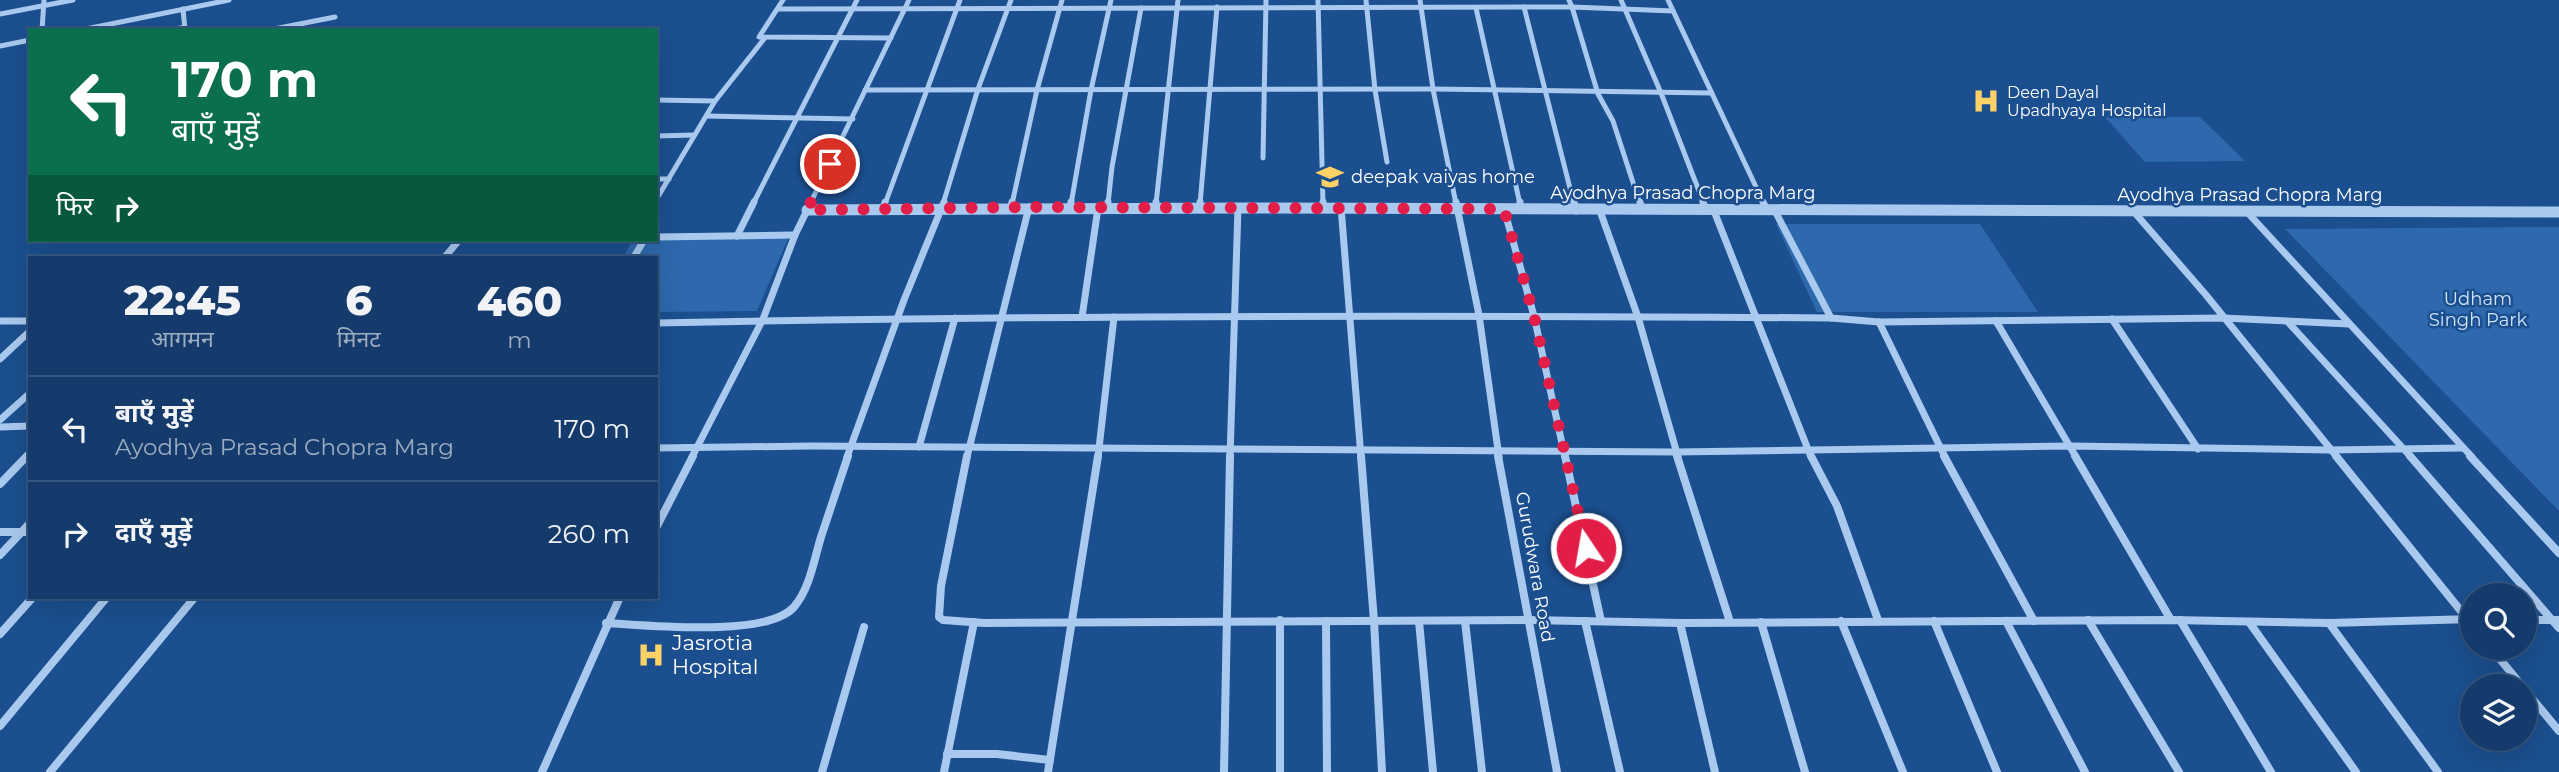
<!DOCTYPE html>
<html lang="hi">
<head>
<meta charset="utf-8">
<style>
	body { margin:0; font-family:Montserrat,"Noto Sans Devanagari",sans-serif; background:#214673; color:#f1f3f6; height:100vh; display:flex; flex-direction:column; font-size:26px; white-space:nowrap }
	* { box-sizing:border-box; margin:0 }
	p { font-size:23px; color:#9dadc1 }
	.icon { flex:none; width:38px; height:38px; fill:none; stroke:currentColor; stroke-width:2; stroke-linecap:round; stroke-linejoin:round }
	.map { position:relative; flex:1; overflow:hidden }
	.side { position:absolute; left:28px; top:256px; width:630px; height:343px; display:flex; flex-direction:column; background:#143b6b; border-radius:0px; box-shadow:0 7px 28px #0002,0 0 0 2px #33557e }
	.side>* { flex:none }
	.guide { position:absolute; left:28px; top:28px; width:630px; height:214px; border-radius:0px; box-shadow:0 7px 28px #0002,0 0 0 2px #33557e; background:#0b6e4f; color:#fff; overflow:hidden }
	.tools { position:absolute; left:2460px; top:583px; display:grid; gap:14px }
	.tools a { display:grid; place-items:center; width:77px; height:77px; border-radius:50%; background:#143b6b; box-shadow:0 7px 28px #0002,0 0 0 2px #33557e; font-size:35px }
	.pin { position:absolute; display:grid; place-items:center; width:60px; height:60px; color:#fff; margin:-30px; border:4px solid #fff; border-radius:50%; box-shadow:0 2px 7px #0007 }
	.me { position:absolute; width:77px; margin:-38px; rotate:348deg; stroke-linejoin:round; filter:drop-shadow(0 0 5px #0008) }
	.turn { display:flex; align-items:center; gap:24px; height:147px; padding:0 28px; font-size:32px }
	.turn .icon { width:91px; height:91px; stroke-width:2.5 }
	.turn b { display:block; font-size:49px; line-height:60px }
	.then { display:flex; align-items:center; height:66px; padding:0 28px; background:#0003; gap:14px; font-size:26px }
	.eta { display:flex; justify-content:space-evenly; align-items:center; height:119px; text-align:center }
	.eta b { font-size:42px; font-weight:800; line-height:49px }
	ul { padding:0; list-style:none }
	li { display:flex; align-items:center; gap:21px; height:105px; padding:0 28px; border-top:2px solid #33557e }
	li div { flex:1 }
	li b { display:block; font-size:26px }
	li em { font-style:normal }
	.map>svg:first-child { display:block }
	.green { fill:#2e69ad }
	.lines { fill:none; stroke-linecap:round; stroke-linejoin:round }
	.minor-far2 { stroke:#a9c9ee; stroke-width:5 }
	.minor-far1 { stroke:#a9c9ee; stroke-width:7 }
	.minor { stroke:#a9c9ee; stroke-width:8 }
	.tertiary { stroke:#a9c9ee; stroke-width:11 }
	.route { stroke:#e11d48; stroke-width:12; stroke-dasharray:0 21.6 }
	.labels { text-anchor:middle; stroke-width:5; stroke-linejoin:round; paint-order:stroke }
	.far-poi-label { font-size:16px; fill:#fff; stroke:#1b4f8f; text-anchor:start }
	.poi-label { font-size:18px; fill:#fff; stroke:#1b4f8f; text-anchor:start }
	.street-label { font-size:18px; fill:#fff; stroke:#1b4f8f }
	.park-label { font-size:18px; fill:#cfe3fa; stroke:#1b4f8f }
	.near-poi-label { font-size:21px; fill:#fff; stroke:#1b4f8f; text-anchor:start }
</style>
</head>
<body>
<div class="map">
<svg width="2559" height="772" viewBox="0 0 2559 772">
	<rect width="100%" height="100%" fill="#1b4f8f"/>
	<g class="green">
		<path d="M2105,117H2200L2245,161L2145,162Z"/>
		<path d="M1776,224H1980L2038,312H1817Z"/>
		<path d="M2559,227V511L2285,229Z"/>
		<path d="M790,234L757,311L656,312V257H623L633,240Z"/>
	</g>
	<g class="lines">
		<g class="minor-far2">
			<path d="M783,0L759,37L891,38"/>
			<path d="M1318,0L1323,204"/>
			<path d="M1366,0L1375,90L1387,162"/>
			<path d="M1420,0L1433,89L1456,204"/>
			<path d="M1621,0L1661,93L1704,204"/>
			<path d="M1668,0L1764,204"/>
			<path d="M1524,7L1574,204"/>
			<path d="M1476,8L1520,204"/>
			<path d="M183,9L185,30"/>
			<path d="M778,9L1572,7L1569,0"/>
			<path d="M0,14L73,0"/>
			<path d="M42,30L44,0"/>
			<path d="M81,30L229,0"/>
			<path d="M171,30L185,27"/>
			<path d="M269,30L335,17"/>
			<path d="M0,46L30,40"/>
			<path d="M865,90L1433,89L1712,93"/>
			<path d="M656,100L715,101"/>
			<path d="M707,116L853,119"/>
			<path d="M656,136L694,135"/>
			<path d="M1263,158L1266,0"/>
			<path d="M656,179H669"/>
			<path d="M656,200L715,101L764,39"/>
			<path d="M753,204L857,0"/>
			<path d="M810,204L909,0"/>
			<path d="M885,204L960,0"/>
			<path d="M943,204L978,89L1011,0"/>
			<path d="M1012,204L1037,90L1062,0"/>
			<path d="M1071,204L1091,90L1111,0"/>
			<path d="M1108,204L1112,167L1141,8"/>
			<path d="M1156,204L1178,0"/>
			<path d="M1200,204L1217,7"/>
			<path d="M1640,204L1613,121L1598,94L1572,7L1673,11"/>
		</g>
		<g class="minor-far1">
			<path d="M1323,202V207"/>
			<path d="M1456,202L1479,315L1499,457"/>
			<path d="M1520,202V210"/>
			<path d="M1574,202L1576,211"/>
			<path d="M1640,202L1642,210"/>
			<path d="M1703,202L1706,210"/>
			<path d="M1763,202L1767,210"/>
			<path d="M1070,207L1071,202"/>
			<path d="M1108,207V202"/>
			<path d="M1156,207V202"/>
			<path d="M1200,207V202"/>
			<path d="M1341,207L1361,457"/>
			<path d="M1011,208L1012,202"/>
			<path d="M883,209L885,202"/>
			<path d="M1504,209L1534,316L1565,457"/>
			<path d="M1600,211L1638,317L1678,457"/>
			<path d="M1714,211L1811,457"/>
			<path d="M2135,213L2206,295L2337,457"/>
			<path d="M2248,213L2472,457"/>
			<path d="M737,236L754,202"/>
			<path d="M656,237L795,235"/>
			<path d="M445,257L459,240"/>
			<path d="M634,257L644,240"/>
			<path d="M1082,317L1098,208"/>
			<path d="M1831,318L1879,322L2223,318L2349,324"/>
			<path d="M2112,319L2198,449"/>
			<path d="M0,321H30"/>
			<path d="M1996,321L2076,457"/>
			<path d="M1879,322L1945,457"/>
			<path d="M2288,322L2411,457"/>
			<path d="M656,323C1048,315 1439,315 1831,318L1775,211"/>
			<path d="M0,359L30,331"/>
			<path d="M0,420L30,393"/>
			<path d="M0,427L30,426"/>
			<path d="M919,447L955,318"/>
			<path d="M656,448L811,446L1676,452L2071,446L2329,450L2462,448"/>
			<path d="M26,457L30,453"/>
			<path d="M692,457L763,319L795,235L811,202"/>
			<path d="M847,457L904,300L944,202"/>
			<path d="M967,457L1029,207"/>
			<path d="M1098,457L1114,317"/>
			<path d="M1230,457L1238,208"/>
		</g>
		<g class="minor">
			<path d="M967,456L941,586L939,617L943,620L984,623L1528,620L1680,623L2171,620L2329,623L2473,619"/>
			<path d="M1361,456L1374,621L1382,772"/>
			<path d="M1498,456L1557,772"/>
			<path d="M1565,456L1601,621"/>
			<path d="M1677,456L1730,622"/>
			<path d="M1811,456L1837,506L1878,620"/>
			<path d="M1944,456L2034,621"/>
			<path d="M2075,456L2171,620"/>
			<path d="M2336,456L2473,626"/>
			<path d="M2410,456L2559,628"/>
			<path d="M2470,456L2559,553"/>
			<path d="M0,484L27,456"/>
			<path d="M656,528L693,456"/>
			<path d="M0,532H30"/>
			<path d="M0,555L30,523"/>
			<path d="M1280,620V772"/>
			<path d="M2088,620L2179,772"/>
			<path d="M2180,620L2271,772"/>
			<path d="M2525,620H2559"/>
			<path d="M1326,621L1327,772"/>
			<path d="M1419,621L1433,772"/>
			<path d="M1465,621L1482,772"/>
			<path d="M1585,621L1620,772"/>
			<path d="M1841,621L1903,772"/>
			<path d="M1934,621L1997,772"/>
			<path d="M2006,621L2085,772"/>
			<path d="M1761,622L1805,772"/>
			<path d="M2249,622L2356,772"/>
			<path d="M606,623C646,625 767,638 794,607C810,588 814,560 821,537C830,510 839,483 848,456"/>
			<path d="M1680,623L1715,772"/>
			<path d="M2329,623L2438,772"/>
			<path d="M0,634L33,597"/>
			<path d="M2491,648L2522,686"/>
			<path d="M2525,690L2559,731"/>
			<path d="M0,726L107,597"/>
			<path d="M947,754H997L1050,760"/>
			<path d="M50,772L195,597"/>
			<path d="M542,772L620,597"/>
			<path d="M822,772L864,627"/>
			<path d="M944,772L974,622"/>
			<path d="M1048,772L1098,456"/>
			<path d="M1224,772L1230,456"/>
		</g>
		<path class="tertiary" d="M807,210L1245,208L2559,212"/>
	</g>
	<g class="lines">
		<path class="route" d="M830,164L807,210L1029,207L1504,209L1534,316L1586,548"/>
	</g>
	<defs>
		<g id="hospital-bare" transform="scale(2.1)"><path d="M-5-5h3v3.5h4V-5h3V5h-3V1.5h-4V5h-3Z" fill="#ffd166" stroke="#1b4f8f" stroke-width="2.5" paint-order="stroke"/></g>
		<g id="school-bare" transform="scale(2.1)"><path d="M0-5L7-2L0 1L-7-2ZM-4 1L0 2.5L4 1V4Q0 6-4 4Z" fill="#ffd166" stroke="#1b4f8f" stroke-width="2.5" paint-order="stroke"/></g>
	</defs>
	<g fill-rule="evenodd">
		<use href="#hospital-bare" x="1986" y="101"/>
		<use href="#school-bare" x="1330" y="177"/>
		<use href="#hospital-bare" x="651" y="655"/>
	</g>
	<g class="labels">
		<g class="far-poi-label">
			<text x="2007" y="98">Deen Dayal<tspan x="2007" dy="18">Upadhyaya Hospital</tspan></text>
		</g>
		<g class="poi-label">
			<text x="1351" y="183">deepak vaiyas home</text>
		</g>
		<g class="street-label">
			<text x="1683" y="199">Ayodhya Prasad Chopra Marg</text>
			<text x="2250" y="201">Ayodhya Prasad Chopra Marg</text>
			<text transform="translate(1535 567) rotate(80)" y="6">Gurudwara Road</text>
		</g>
		<g class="park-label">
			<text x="2478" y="305">Udham<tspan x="2478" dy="21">Singh Park</tspan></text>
		</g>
		<g class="near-poi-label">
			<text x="672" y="650">Jasrotia<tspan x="672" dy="24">Hospital</tspan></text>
		</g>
	</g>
</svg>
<div class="tools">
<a><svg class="icon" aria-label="search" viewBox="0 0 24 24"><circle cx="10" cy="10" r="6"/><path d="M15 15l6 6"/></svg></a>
<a><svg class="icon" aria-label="layers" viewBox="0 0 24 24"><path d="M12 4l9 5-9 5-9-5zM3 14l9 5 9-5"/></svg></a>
</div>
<div class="pin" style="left:830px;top:164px;background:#d93025"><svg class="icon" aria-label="arrive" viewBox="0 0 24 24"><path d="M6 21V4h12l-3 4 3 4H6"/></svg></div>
<svg class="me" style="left:1586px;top:548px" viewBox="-20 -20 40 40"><circle r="17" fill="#e11d48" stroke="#fff" stroke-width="3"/><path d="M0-11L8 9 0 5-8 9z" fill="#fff"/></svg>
<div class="guide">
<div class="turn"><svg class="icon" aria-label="left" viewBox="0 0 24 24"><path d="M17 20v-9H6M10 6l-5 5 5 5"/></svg><div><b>170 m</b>बाएँ मुड़ें</div></div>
<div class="then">फिर<svg class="icon" aria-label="right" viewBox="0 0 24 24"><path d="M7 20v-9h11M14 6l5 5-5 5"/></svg></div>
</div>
<section class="side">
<div class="eta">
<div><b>22:45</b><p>आगमन</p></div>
<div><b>6</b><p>मिनट</p></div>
<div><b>460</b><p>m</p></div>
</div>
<ul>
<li><svg class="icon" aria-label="left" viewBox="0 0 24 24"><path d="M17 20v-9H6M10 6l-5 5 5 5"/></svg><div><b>बाएँ मुड़ें</b><p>Ayodhya Prasad Chopra Marg</p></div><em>170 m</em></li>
<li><svg class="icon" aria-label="right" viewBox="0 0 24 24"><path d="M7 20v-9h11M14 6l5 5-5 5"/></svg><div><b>दाएँ मुड़ें</b></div><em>260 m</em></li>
</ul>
</section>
</div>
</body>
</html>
